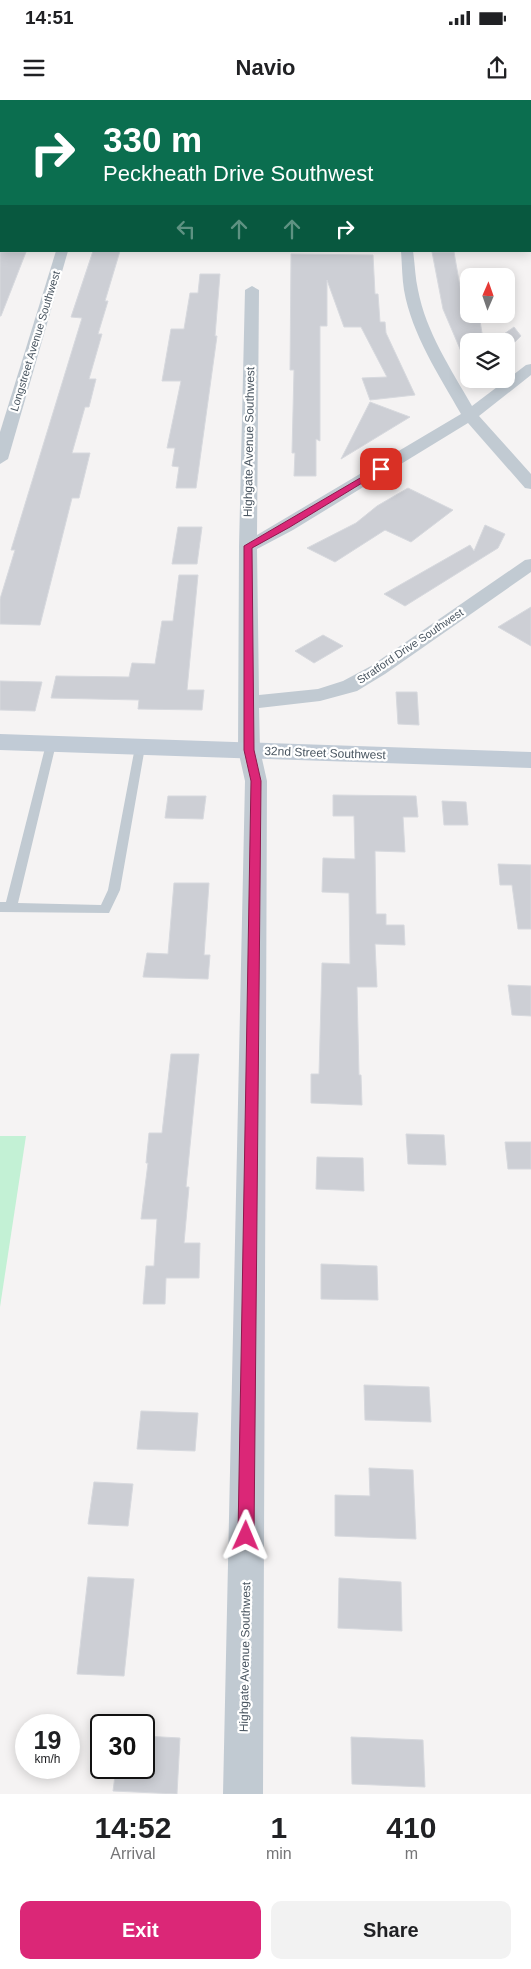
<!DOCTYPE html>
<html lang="en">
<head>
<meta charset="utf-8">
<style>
	body { margin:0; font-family:Arial,sans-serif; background:#f2f2f2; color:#202124; height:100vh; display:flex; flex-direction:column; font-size:19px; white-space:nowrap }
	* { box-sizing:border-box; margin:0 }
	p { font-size:16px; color:#757577 }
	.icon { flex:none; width:28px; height:28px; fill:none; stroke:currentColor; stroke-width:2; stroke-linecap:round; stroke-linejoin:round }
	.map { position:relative; height:1694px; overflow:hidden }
	.drawer { display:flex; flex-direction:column; background:#fff; flex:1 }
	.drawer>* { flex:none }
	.hud { position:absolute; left:0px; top:0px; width:531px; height:152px; box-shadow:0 2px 12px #0003; background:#0b6e4f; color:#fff; overflow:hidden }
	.needle { width:32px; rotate:2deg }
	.controls { position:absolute; left:460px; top:168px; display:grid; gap:10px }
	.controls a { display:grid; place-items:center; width:55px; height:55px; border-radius:10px; background:#fff; box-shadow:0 2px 12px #0003; font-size:25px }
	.speed { position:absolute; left:15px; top:1614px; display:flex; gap:10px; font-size:25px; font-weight:700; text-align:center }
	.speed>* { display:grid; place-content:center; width:65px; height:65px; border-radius:50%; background:#fff; box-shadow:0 2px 12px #0003; line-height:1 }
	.speed small { font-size:12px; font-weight:400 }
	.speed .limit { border:2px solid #111; border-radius:8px; background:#fff; color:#111 }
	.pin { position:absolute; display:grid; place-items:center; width:42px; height:42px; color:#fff; margin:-21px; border-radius:10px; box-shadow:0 2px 8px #0006 }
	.me { position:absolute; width:55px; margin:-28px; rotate:1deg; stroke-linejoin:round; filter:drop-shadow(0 0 4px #0008) }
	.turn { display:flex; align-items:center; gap:18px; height:105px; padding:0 20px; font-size:22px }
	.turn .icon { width:65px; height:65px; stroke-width:2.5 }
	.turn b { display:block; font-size:35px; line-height:42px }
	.lanes { display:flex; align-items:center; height:48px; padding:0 20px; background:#0003; justify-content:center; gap:25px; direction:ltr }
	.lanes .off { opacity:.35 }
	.eta { display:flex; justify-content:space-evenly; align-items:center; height:85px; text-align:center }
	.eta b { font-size:30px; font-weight:700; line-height:35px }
	.action { display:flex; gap:10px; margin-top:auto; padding:10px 20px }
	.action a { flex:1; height:58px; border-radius:10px; background:#db2777; color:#fff; font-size:20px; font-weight:700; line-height:58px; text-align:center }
	.action a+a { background:#f2f2f2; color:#202124 }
	.status { display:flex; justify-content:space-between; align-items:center; height:35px; padding:0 25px; background:#fff; direction:ltr }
	.status svg { height:14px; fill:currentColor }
	header { display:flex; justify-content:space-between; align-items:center; height:65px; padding:0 20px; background:#fff; font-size:22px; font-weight:700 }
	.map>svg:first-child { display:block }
	.green { fill:#c3f1d5 }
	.building { fill:#cdcfd5; stroke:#d7d9de }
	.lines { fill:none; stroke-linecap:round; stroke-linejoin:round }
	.lane { fill:#c1cad2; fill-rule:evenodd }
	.street { fill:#c1cad2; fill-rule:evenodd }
	.secondary { fill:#c1cbd6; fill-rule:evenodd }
	.route { fill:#db2777; stroke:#8e194d }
	.labels { text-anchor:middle; stroke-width:4.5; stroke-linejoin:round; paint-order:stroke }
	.far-street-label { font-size:11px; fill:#4a5661; stroke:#fff }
	.street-label { font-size:12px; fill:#4a5661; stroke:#fff }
</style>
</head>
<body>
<div class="status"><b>14:51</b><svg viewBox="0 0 49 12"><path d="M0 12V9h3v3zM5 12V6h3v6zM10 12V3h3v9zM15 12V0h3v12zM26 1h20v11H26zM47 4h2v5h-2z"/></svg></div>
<header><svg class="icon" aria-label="menu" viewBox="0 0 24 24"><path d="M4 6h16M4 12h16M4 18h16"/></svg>Navio<svg class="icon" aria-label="share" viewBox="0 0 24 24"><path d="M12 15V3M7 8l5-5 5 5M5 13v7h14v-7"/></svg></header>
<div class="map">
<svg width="531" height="1694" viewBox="0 0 531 1694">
	<rect width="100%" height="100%" fill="#f5f3f3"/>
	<path class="green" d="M0,1036H26L0,1207Z"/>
	<g class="building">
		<path d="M93,151H120L105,201H108L98,234H102L89,279H96L89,307H85L72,353H90L79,398H72L40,525L0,524V499L15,450H11L82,218L71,217Z"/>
		<path d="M0,152H26L1,216H0Z"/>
		<path d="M432,152H454L462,198L469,190V214L479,215L483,239H469V270L443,209Z"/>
		<path d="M291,154L373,155L375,194H378L380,222H385L386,233L415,295L370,300L362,278L387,277L361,227H344L327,180V226H320V341L316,339V376H294L295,353H292L294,270H290Z"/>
		<path d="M200,174H220L215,236H217L196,388H176L179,367L172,366L175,348H167L181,281H162L171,229H184L190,193H198Z"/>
		<path d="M514,227L521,236L506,251V241H494Z"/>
		<path d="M370,302L410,317L341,359Z"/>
		<path d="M408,388L453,410L411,442L385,430L335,462L307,448L356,423L377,406Z"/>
		<path d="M485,425L505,434L498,448L405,506L384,494L470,445L474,451Z"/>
		<path d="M178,427H202L197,464H172Z"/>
		<path d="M179,475H198L187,590H204L202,610L138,609L139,600L51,598L56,576L129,577L132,563L155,564L162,521H173Z"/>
		<path d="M531,507V546L498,527Z"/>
		<path d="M323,535L343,546L314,563L295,551Z"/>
		<path d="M0,581L42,582L35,611L0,610Z"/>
		<path d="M396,592H417L419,625L398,624Z"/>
		<path d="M333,695L416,696L418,717H403L405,752L375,751L376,814H386V825H404L405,845L375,844L377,887H357L359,975H361L362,1005L311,1003V974H319L322,863L350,864L349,793L322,792L323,758L355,759L354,716H333Z"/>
		<path d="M168,696H206L203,719L165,718Z"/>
		<path d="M442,701L466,702L468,725H444Z"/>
		<path d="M498,764L531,765V829H518L512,785H500Z"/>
		<path d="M174,783H209L204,855H210L208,879L143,877L147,853L168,854Z"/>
		<path d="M508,885L531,886V916L512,915Z"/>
		<path d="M171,954H199L186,1087H189L184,1143H200L199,1178H166L165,1204H143L146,1166H154L157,1119H141L148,1063H146L149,1033H162Z"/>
		<path d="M406,1034L444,1035L446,1065L408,1064Z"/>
		<path d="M505,1042H531V1069H508Z"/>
		<path d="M317,1057L363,1058L364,1091L316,1089Z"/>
		<path d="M321,1164L377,1166L378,1200L321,1199Z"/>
		<path d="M364,1285L429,1287L431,1322L365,1320Z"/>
		<path d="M141,1311L198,1313L195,1351L137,1349Z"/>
		<path d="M369,1368L413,1370L416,1439L335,1436V1395L370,1396Z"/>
		<path d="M94,1382L133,1384L128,1426L88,1424Z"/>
		<path d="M88,1477L134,1479L124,1576L77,1574Z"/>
		<path d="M339,1478L401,1482L402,1531L338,1528Z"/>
		<path d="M144,1636L180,1638L177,1694L113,1691L116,1668H144Z"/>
		<path d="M351,1637L423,1640L425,1687L352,1684Z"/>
	</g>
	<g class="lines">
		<path class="lane" d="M51,640L56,644L18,803L101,805L108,790L135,647L140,643L145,647L120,790L109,813L0,812V802H6L46,644Z"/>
		<g class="street">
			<rect x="100" y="0" width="10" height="1"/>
			<rect x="256" y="0" width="10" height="1"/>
			<rect x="397" y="0" width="10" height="1"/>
			<rect x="530" y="40" width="1" height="10"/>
			<path d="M531,92V102L530,103V93Z"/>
			<rect x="0" y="129" width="1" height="8"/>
			<rect x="530" y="142" width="1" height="8"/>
			<path d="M56,151H68L8,359L0,364V332Z"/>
			<path d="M401,151H413C415,164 415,177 418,190C426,232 451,269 472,306L526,265L531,264V275L479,316L531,374V389L525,388L468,323L293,430L257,449L259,595L318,589L343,581L371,566L525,460L531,459V472L385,574L357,591L320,601L259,608L260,650L267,681L263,1694H223L245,681L238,650L239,447L245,190L252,186L259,190L257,435L461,314C439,275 412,235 404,190C402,177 402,164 401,151Z"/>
		</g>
		<path class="secondary" d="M0,634L531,652V668L0,650Z"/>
	</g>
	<path class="route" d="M379,367L385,369L290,427L252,448L254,650L261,681L254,1436L252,1442L246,1444L241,1442L238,1436L251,681L244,650V446Z"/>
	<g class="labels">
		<g class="far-street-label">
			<text transform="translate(35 241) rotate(-73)" y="4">Longstreet Avenue Southwest</text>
			<text transform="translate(410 546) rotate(-34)" y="4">Stratford Drive Southwest</text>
		</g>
		<g class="street-label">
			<text transform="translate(249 342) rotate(-89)" y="4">Highgate Avenue Southwest</text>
			<text transform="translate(325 653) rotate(2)" y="4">32nd Street Southwest</text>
			<text transform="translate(245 1557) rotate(-89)" y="4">Highgate Avenue Southwest</text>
		</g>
	</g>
</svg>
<div class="controls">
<a><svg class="needle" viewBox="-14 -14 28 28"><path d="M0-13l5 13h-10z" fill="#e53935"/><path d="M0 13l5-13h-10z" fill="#757577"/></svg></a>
<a><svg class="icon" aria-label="layers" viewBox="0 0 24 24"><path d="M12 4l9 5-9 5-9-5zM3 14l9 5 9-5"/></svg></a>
</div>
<div class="speed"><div>19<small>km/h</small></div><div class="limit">30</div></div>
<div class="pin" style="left:381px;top:369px;background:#d93025"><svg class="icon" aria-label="arrive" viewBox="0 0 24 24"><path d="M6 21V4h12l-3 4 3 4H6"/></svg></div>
<svg class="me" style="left:246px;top:1436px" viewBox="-20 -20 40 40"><path d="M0-17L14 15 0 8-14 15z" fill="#db2777" stroke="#fff" stroke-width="4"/></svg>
<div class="hud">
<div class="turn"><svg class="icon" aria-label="right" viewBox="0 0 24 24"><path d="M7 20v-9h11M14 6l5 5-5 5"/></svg><div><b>330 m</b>Peckheath Drive Southwest</div></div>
<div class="lanes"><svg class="icon off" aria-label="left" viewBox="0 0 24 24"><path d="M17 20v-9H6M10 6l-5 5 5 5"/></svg><svg class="icon off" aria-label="ahead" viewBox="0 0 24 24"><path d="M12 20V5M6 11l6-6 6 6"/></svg><svg class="icon off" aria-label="ahead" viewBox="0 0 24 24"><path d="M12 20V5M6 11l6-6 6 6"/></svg><svg class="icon" aria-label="right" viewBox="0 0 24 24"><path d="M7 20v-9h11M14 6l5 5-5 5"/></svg></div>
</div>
</div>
<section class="drawer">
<div class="eta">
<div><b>14:52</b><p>Arrival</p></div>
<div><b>1</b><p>min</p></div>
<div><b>410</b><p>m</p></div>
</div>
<div class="action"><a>Exit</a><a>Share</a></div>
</section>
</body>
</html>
